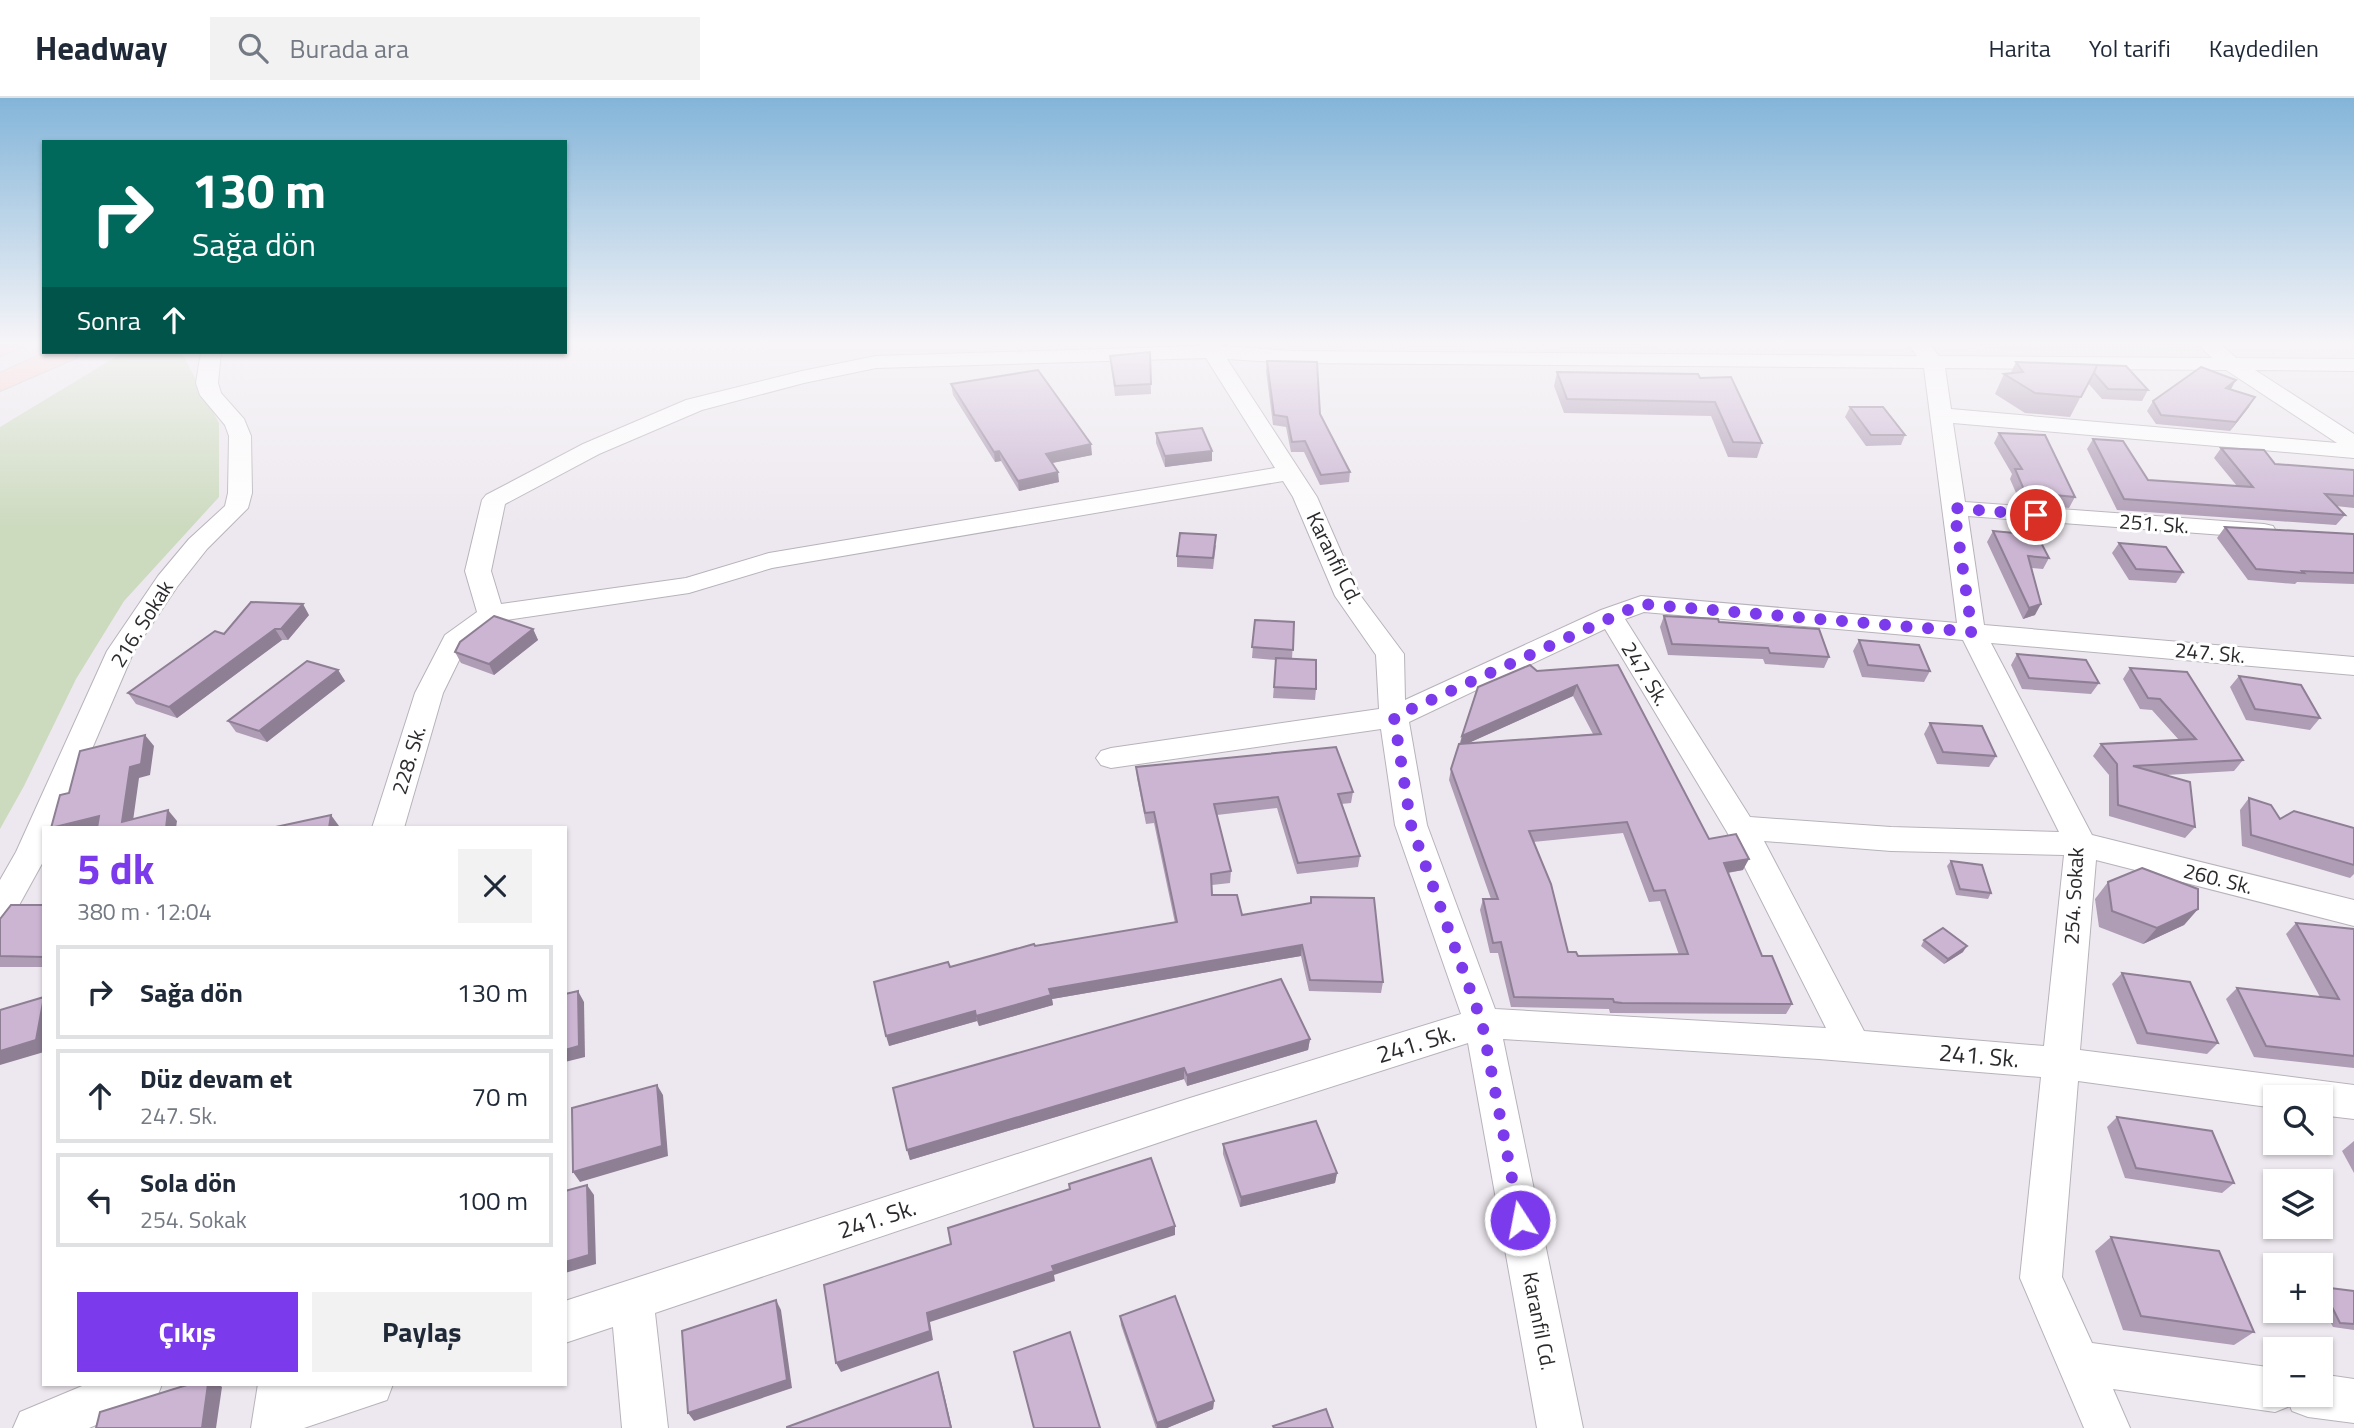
<!DOCTYPE html>
<html lang="tr">
<head>
<meta charset="utf-8">
<style>
	body { margin:0; font-family:"Titillium Web",sans-serif; background:#f2f2f3; color:#1f2937; height:100vh; display:flex; flex-direction:column; font-size:26px; white-space:nowrap }
	* { box-sizing:border-box; margin:0 }
	p { font-size:23px; color:#747a83 }
	.icon { flex:none; width:38px; height:38px; fill:none; stroke:currentColor; stroke-width:2; stroke-linecap:round; stroke-linejoin:round }
	.map { position:relative; flex:1; overflow:hidden }
	.drawer { position:absolute; left:42px; top:728px; width:525px; height:560px; display:flex; flex-direction:column; background:#fff; border-radius:0px; box-shadow:0 2px 5px #0004 }
	.drawer>* { flex:none }
	.banner { position:absolute; left:42px; top:42px; width:525px; height:214px; border-radius:0px; box-shadow:0 2px 5px #0004; background:#00695c; color:#fff; overflow:hidden }
	.fabs { position:absolute; left:2263px; top:987px; display:grid; gap:14px }
	.fabs a { display:grid; place-items:center; width:70px; height:70px; border-radius:0px; background:#fff; box-shadow:0 2px 5px #0004; font-size:35px }
	.pin { position:absolute; display:grid; place-items:center; width:60px; height:60px; color:#fff; margin:-30px; border:4px solid #fff; border-radius:50%; box-shadow:0 2px 7px #0007 }
	.me { position:absolute; width:77px; margin:-38px; rotate:349deg; stroke-linejoin:round; filter:drop-shadow(0 0 5px #0008) }
	.turn { display:flex; align-items:center; gap:24px; height:147px; padding:0 35px; font-size:32px }
	.turn .icon { width:91px; height:91px; stroke-width:2.5 }
	.turn b { display:block; font-size:49px; line-height:60px }
	.then { display:flex; align-items:center; height:66px; padding:0 35px; background:#0003; gap:14px; font-size:26px }
	.round { display:grid; place-items:center; flex:none; width:74px; height:74px; border-radius:0px; background:#f2f2f3 }
	.head { display:flex; align-items:center; justify-content:space-between; height:119px; padding:0 35px }
	h1 { font-size:42px; font-weight:700; line-height:52px; color:#7c3aed }
	.cta { display:flex; gap:14px; margin-top:auto; padding:14px 35px }
	.cta a { flex:1; height:80px; border-radius:0px; background:#7c3aed; color:#fff; font-size:28px; font-weight:700; line-height:80px; text-align:center }
	.cta a+a { background:#f2f2f3; color:#1f2937 }
	ul { padding:0; list-style:none }
	li { display:flex; align-items:center; gap:21px; height:94px; margin:0 14px 10px; padding:0 21px; border:4px solid #e0e1e3; border-radius:0px }
	li div { flex:1 }
	li b { display:block; font-size:26px }
	li em { font-style:normal }
	header { display:flex; align-items:center; gap:42px; box-sizing:border-box; height:98px; padding:0 35px; background:#fff; border-bottom:2px solid #e0e1e3 }
	header strong { font-size:33px }
	nav { display:flex; gap:38px; margin-inline-start:auto; font-size:24px }
	.search { width:490px; height:63px; background:#f2f2f3; display:flex; align-items:center; gap:18px; box-sizing:border-box; padding:0 24px; border-radius:0px; color:#747a83; font-size:26px }
	.map>svg:first-child { display:block }
	.built { fill:#e5dbe9 }
	.green { fill:#ccdabe }
	.lines { fill:none; stroke-linecap:round; stroke-linejoin:round }
	.minor-casing { stroke:#b8b2ba; stroke-width:2 }
	.trunk-casing { stroke:#c8c8c8; stroke-width:2 }
	.minor { fill:#fff; fill-rule:evenodd }
	.trunk { fill:#fecec8; fill-rule:evenodd }
	.wall { fill:#af9cb5; fill-rule:evenodd }
	.shaded-wall { fill:#8e7f94 }
	.building { fill:#cbb5d3; stroke:#8e7f94; stroke-width:2; fill-rule:evenodd }
	.route { stroke:#7c3aed; stroke-width:12; stroke-dasharray:0 21.6 }
	.labels { text-anchor:middle; stroke-width:6; stroke-linejoin:round; paint-order:stroke }
	.street-label { font-size:21px; fill:#2c2a2d; stroke:#fff }
	.near-street-label { font-size:24px; fill:#2c2a2d; stroke:#fff }
</style>
</head>
<body>
<header>
<strong>Headway</strong>
<div class="search"><svg class="icon" aria-label="search" viewBox="0 0 24 24"><circle cx="10" cy="10" r="6"/><path d="M15 15l6 6"/></svg>Burada ara</div>
<nav><a>Harita</a><a>Yol tarifi</a><a>Kaydedilen</a></nav>
</header>
<div class="map">
<svg width="2354" height="1330" viewBox="0 0 2354 1330">
	<rect width="100%" height="100%" fill="#ede8ef"/>
	<path class="built" d="M1538,243H1654L1658,252L1540,249Z"/>
	<g class="green">
		<path d="M1945,243H2189L2201,253L2001,252Z"/>
		<path d="M124,254H181L183,257L219,325V399L124,503L76,581L24,688L0,731V329Z"/>
	</g>
	<g class="lines">
		<g class="minor-casing">
			<g id="minor">
				<path d="M1198,243H1218L1220,248L1293,253L1917,258L1906,243H1927L1939,258L2212,260L2195,243H2217L2236,260L2354,261V273L2255,272L2354,336V360L1953,325L1965,404L2264,426L2273,428L2276,433L2273,438L2264,440L1968,418L1984,527L2354,559V577L1991,545L2092,737L2354,802V828L2096,762L2080,952L2354,987V1021L2320,1017V999H2275V1010L2078,983L2062,1179L2092,1245L2275,1270V1297H2320V1276L2354,1281V1325L2308,1319L2292,1313L2290,1308L2275,1314L2113,1291L2130,1330H2084L2020,1180L2041,979L1819,961L1503,941L1583,1330H1537L1468,945L1190,1034L655,1215L668,1330H622L613,1229L565,1245V1203L1190,1000L1461,916L1395,727L1381,631L1111,670L1101,667L1096,660L1101,653L1111,650L1379,611L1376,557L1335,498L1293,399L1283,383L772,470L689,495L499,523L466,548L443,595L404,730H372L415,595L445,537L477,514L465,473L482,402L486,397L583,346L686,302L802,273L876,258L1200,248ZM1206,260L1275,370L769,455L686,480L501,506L491,473L505,406L599,356L702,312L804,285L876,270ZM1227,261L1293,265L1924,270L1957,525L1641,498L1601,512L1405,602L1404,556L1360,497L1317,399ZM1945,270L2226,272L2337,345L1951,311ZM1644,514L1963,542L2059,734L1891,729L1750,719L1625,521ZM1605,531L1727,734L1826,930L1495,911L1427,727L1409,624ZM1764,743L1891,753L2064,757L2044,948L1864,933Z"/>
				<path d="M201,254H221L218,285L221,295L244,321L251,338L252,395L248,410L207,451L177,489L134,553L58,730H44V762L12,820L0,824V782L16,754L107,553L158,478L189,441L225,408L228,395L229,338L225,327L200,297L196,285Z"/>
				<path d="M87,1286H162L156,1302L89,1330H13L20,1314Z"/>
				<path d="M258,1286H393L387,1302L304,1330H251Z"/>
			</g>
		</g>
		<g class="trunk-casing">
			<g id="trunk">
				<path d="M0,243H27L23,249L0,258Z"/>
				<path d="M46,254H80L76,260L0,293V275Z"/>
			</g>
		</g>
		<use href="#minor" class="minor"/>
		<use href="#trunk" class="trunk"/>
	</g>
	<g class="wall">
		<path d="M979,243H1019L1020,244L979,245Z"/>
		<rect x="1127" y="243" width="22" height="1"/>
		<path d="M1150,254L1151,296L1115,298L1110,258Z"/>
		<path d="M1267,263L1320,316L1350,374L1349,384L1320,387L1304,354H1291L1286,329L1273,327L1266,273Z"/>
		<path d="M2016,264L2126,268L2148,292L2142,303L2102,301L2088,285L2070,319L2025,315L1995,296L2004,276H2010Z"/>
		<path d="M1557,274L1700,280L1762,345L1757,360L1728,359L1711,318L1564,315L1554,288Z"/>
		<path d="M951,286L1092,357L1052,365L1059,384L1019,393L1001,363L995,364L953,297Z"/>
		<path d="M2230,291L2249,309L2230,333L2156,326L2147,313L2153,303Z"/>
		<path d="M1850,309L1905,337L1901,347L1866,348L1845,319Z"/>
		<path d="M1156,335L1212,363L1165,369L1156,345Z"/>
		<path d="M1999,335L2075,399L2069,410L2020,404L2010,381L2012,376L1994,345Z"/>
		<path d="M2093,341L2148,382L2237,388L2214,360L2221,350L2275,366L2354,372V410L2336,408L2345,417L2336,427L2117,412L2087,351Z"/>
		<path d="M2225,429L2354,436V486L2297,484L2295,486L2248,482L2217,440Z"/>
		<path d="M1993,433L2049,460L2043,471L2031,470L2035,517L2023,521L1987,444Z"/>
		<path d="M2119,445L2183,474L2176,485L2129,482L2112,455Z"/>
		<path d="M1216,447L1213,471L1177,469V458Z"/>
		<path d="M309,517L288,542H282L177,620L136,606L128,595L224,536Z"/>
		<path d="M1664,518L1829,559L1824,570L1765,566L1763,561L1668,557L1660,529Z"/>
		<path d="M1255,522L1294,524L1292,561L1316,591L1315,602L1273,600L1276,562L1252,560Z"/>
		<path d="M533,531L538,542L494,577L461,565L455,554Z"/>
		<path d="M1859,542L1930,573L1924,584L1862,579L1853,553Z"/>
		<path d="M2017,556L2099,585L2091,596L2022,591L2011,567Z"/>
		<path d="M1618,567L1709,741L1743,772L1728,775L1762,858L1792,906L1786,916L1617,915H1610L1609,911L1511,909L1498,855H1490L1480,812L1483,801H1491L1449,682L1451,671L1462,638L1537,573ZM1573,598L1593,636L1468,645ZM1623,735L1649,804L1660,803L1679,857L1578,858L1568,854L1533,744Z"/>
		<path d="M2130,570L2243,662L2234,673L2166,677L2195,729L2185,740L2109,718V677L2093,658L2101,646L2179,642L2152,612L2140,611L2123,581Z"/>
		<path d="M338,572L345,583L267,644L236,634L228,623Z"/>
		<path d="M2239,578L2320,620L2310,632L2246,622L2230,589Z"/>
		<path d="M1930,625L1996,658L1989,669L1937,666L1924,636Z"/>
		<path d="M1136,669L1353,694L1351,705L1341,706L1360,758L1358,769L1297,776L1277,710L1217,717L1231,773L1230,785L1212,787V797L1242,817L1310,806L1311,799L1383,884L1381,895L1309,893L1301,858L1052,901L1053,907L979,928L977,923L889,948L950,869L1035,848L1175,825L1154,725L1146,726L1137,680Z"/>
		<path d="M2249,700L2280,721L2354,730V776L2350,780L2242,748L2240,712Z"/>
		<path d="M1951,763L1991,795L1988,801L1956,797L1947,768Z"/>
		<path d="M2108,784L2198,811L2184,827L2143,846L2099,829L2095,801Z"/>
		<path d="M44,807V869H0V821Z"/>
		<path d="M2296,825L2354,831V970L2254,959L2226,901L2237,890L2320,899L2286,836Z"/>
		<path d="M1924,842L1963,854L1944,866L1921,848Z"/>
		<path d="M2122,875L2218,945L2207,956L2137,946L2112,886Z"/>
		<path d="M1310,941L1308,952L1187,988L1184,981L910,1062L893,990Z"/>
		<path d="M2117,1019L2234,1085L2222,1095L2125,1080L2107,1029Z"/>
		<path d="M2354,1043V1075L2342,1053Z"/>
		<path d="M1223,1046L1337,1075L1335,1085L1240,1109L1223,1056Z"/>
		<path d="M2111,1139L2254,1234L2234,1247L2123,1232L2095,1153Z"/>
		<path d="M2322,1189L2354,1193V1232L2333,1229L2320,1204V1190Z"/>
		<path d="M1120,1218L1214,1303L1213,1311L1167,1330H1156L1121,1227Z"/>
	</g>
	<g class="shaded-wall">
		<path d="M2236,282L2231,291L2220,299L2226,290Z"/>
		<path d="M2255,299L2249,309L2230,333L2236,324Z"/>
		<path d="M1091,346L1092,357L1047,366L1046,356Z"/>
		<path d="M999,353L1001,363L995,364L994,354Z"/>
		<path d="M1212,353V363L1165,369V358Z"/>
		<path d="M1058,374L1059,384L1019,393L1018,383Z"/>
		<path d="M303,506L309,517L288,542L281,531Z"/>
		<path d="M2041,506L2035,517L2023,521L2029,510Z"/>
		<path d="M275,531L282,542L177,620L169,609Z"/>
		<path d="M533,531L538,542L494,577L489,566Z"/>
		<path d="M338,572L345,583L267,644L259,633Z"/>
		<path d="M1577,587L1573,598L1460,649L1462,638Z"/>
		<path d="M145,637L154,648L150,677L139,680L132,730L122,724L130,669Z"/>
		<path d="M168,712L177,723L176,730H166Z"/>
		<path d="M331,717L339,728V730H329Z"/>
		<path d="M99,718L105,730H54Z"/>
		<path d="M1749,761L1743,772L1719,776L1724,765Z"/>
		<path d="M2198,811L2184,827L2143,846L2157,830Z"/>
		<path d="M1302,847L1301,858L1052,901L1053,907L979,928L976,918L1049,891Z"/>
		<path d="M1967,848L1963,854L1944,866L1948,861Z"/>
		<path d="M578,893L584,904L585,959L565,964V952Z"/>
		<path d="M44,903V954L0,967V953Z"/>
		<path d="M975,913L977,923L889,948L886,938Z"/>
		<path d="M1310,941L1308,952L1187,988V977Z"/>
		<path d="M1184,970V981L910,1062L907,1052Z"/>
		<path d="M657,987L663,997L668,1058L580,1084L573,1074Z"/>
		<path d="M1337,1075L1335,1085L1240,1109L1241,1099Z"/>
		<path d="M587,1087L594,1097L596,1166L565,1175V1164Z"/>
		<path d="M1175,1128V1137L1054,1177L1055,1183L930,1224L933,1242L841,1274L836,1265L927,1215L1052,1168Z"/>
		<path d="M776,1202L781,1212L792,1290L694,1323L688,1315Z"/>
		<path d="M938,1274L941,1283L952,1330H951Z"/>
		<path d="M208,1286H218L222,1289L216,1330H202Z"/>
		<path d="M1214,1303L1213,1311L1167,1330H1157V1325Z"/>
	</g>
	<g class="building">
		<path d="M1150,254L1151,286L1115,288L1110,258Z"/>
		<path d="M1267,263L1317,264L1320,316L1350,374L1321,377L1305,343L1292,344L1287,319L1274,317Z"/>
		<path d="M2016,264L2098,267L2081,299L2035,295L2004,276L2023,274Z"/>
		<path d="M2097,267L2126,268L2148,292L2108,291L2094,275Z"/>
		<path d="M2201,269L2236,282L2226,290L2255,299L2236,324L2161,317L2153,303Z"/>
		<path d="M1038,272L1091,346L1046,356L1058,374L1018,383L999,353L994,354L951,286Z"/>
		<path d="M1557,274L1698,276L1700,280L1731,279L1762,345L1733,344L1715,304L1567,301Z"/>
		<path d="M1850,309H1883L1905,337H1871Z"/>
		<path d="M1202,330L1212,353L1165,358L1156,335Z"/>
		<path d="M1999,335L2045,337L2075,399L2025,394L2015,371H2022Z"/>
		<path d="M2093,341L2123,343L2148,382L2253,389L2221,350L2264,352L2275,366L2354,372V398L2325,396L2345,417L2124,401Z"/>
		<path d="M2225,429L2354,436V475L2302,473L2304,475L2256,471Z"/>
		<path d="M1993,433L2037,437L2049,460L2028,458L2041,506L2029,510Z"/>
		<path d="M1180,435L1216,437L1213,460L1177,458Z"/>
		<path d="M2119,445L2166,449L2183,474L2136,471Z"/>
		<path d="M251,504L303,506L281,531H275L169,609L128,595L215,533L224,536Z"/>
		<path d="M494,518L533,531L489,566L455,554L460,544Z"/>
		<path d="M1664,518L1718,521L1719,524L1819,531L1829,559L1770,555L1768,550L1672,546Z"/>
		<path d="M1255,522L1294,524L1293,552L1252,549Z"/>
		<path d="M1859,542L1919,547L1930,573L1868,567Z"/>
		<path d="M2017,556L2086,562L2099,585L2029,580Z"/>
		<path d="M1276,560L1316,562V591L1274,589Z"/>
		<path d="M307,563L338,572L259,633L228,623Z"/>
		<path d="M1530,567L1537,573L1618,567L1709,741L1736,736L1749,761L1724,765L1762,858H1772L1792,906L1622,905L1614,904L1613,901L1514,899L1501,844L1493,845L1483,801H1498L1451,671L1459,646L1601,636L1577,587L1462,638L1478,589ZM1627,724L1654,793L1665,792L1688,856L1578,858L1576,854H1568L1551,786L1529,733Z"/>
		<path d="M2130,570L2187,574L2243,662L2133,668L2190,684L2195,729L2118,707L2117,666L2101,646L2196,641L2160,601L2148,600Z"/>
		<path d="M2239,578L2301,587L2320,620L2255,611Z"/>
		<path d="M1930,625L1982,628L1996,658L1943,654Z"/>
		<path d="M145,637L141,666L130,669L122,724L168,712L166,730H97L99,718L51,730L60,697L69,695L80,653Z"/>
		<path d="M1336,649L1353,694L1338,696L1360,758L1298,765L1278,699L1214,706L1231,773L1211,776L1212,797H1237L1242,817L1311,805V799L1374,800L1383,884L1310,882L1302,847L1049,891L1051,897L976,918L975,913L886,938L874,884L948,864L950,869L1034,846L1035,848L1177,824L1154,714L1145,715L1136,669Z"/>
		<path d="M2249,700L2271,707L2280,721L2294,713L2354,730V767L2251,737Z"/>
		<path d="M331,717L329,730H271Z"/>
		<path d="M1951,763L1982,767L1991,795L1960,791Z"/>
		<path d="M2142,770L2198,791V811L2157,830L2112,813L2108,784Z"/>
		<path d="M11,807H44V859L0,858V821Z"/>
		<path d="M2296,825L2354,831V958L2266,948L2237,890L2339,901Z"/>
		<path d="M1943,830L1967,848L1948,861L1924,842Z"/>
		<path d="M2122,875L2190,884L2218,945L2147,935Z"/>
		<path d="M1281,881L1310,941L1187,977L1184,970L907,1052L893,990Z"/>
		<path d="M578,893L579,948L565,952V896Z"/>
		<path d="M44,899L36,942L0,953V912Z"/>
		<path d="M657,987L662,1048L573,1074L572,1010Z"/>
		<path d="M2117,1019L2212,1033L2234,1085L2136,1070Z"/>
		<path d="M1316,1023L1337,1075L1241,1099L1223,1046Z"/>
		<path d="M1151,1060L1175,1128L1052,1168L1054,1173L927,1215L930,1233L836,1265L824,1187L951,1146L948,1130L1070,1091L1069,1086Z"/>
		<path d="M587,1087L589,1157L565,1164V1093Z"/>
		<path d="M2111,1139L2219,1153L2254,1234L2141,1218Z"/>
		<path d="M2322,1189L2354,1193V1226L2340,1225Z"/>
		<path d="M1175,1198L1214,1303L1157,1325L1120,1218Z"/>
		<path d="M776,1202L787,1282L688,1315L682,1233Z"/>
		<path d="M1070,1234L1100,1330H1034L1014,1254Z"/>
		<path d="M938,1274L951,1330H787V1329Z"/>
		<path d="M190,1286H208L202,1330H96L100,1314Z"/>
		<path d="M1326,1311L1333,1330H1274L1273,1328Z"/>
	</g>
	<linearGradient id="sky" x2="0" y2="1"><stop stop-color="#83b5d9"/><stop offset="0.57" stop-color="#f7f5f8"/><stop offset="1" stop-color="#f7f5f8" stop-opacity="0"/></linearGradient>
	<rect width="2354" height="430" fill="url(#sky)"/>
	<g class="lines">
		<path class="route" d="M1520,1122L1482,925L1411,727L1394,619L1641,506L1972,534L1954,410L2036,417"/>
	</g>
	<g class="labels">
		<g class="street-label">
			<text transform="translate(2154 426) rotate(4)" y="7">251. Sk.</text>
			<text transform="translate(1334 460) rotate(64)" y="7">Karanfil Cd.</text>
			<text transform="translate(142 526) rotate(-58)" y="7">216. Sokak</text>
			<text transform="translate(2210 555) rotate(5)" y="7">247. Sk.</text>
			<text transform="translate(1645 576) rotate(58)" y="7">247. Sk.</text>
			<text transform="translate(409 662) rotate(-73)" y="7">228. Sk.</text>
			<text transform="translate(2218 781) rotate(14)" y="7">260. Sk.</text>
			<text transform="translate(2074 798) rotate(-87)" y="7">254. Sokak</text>
			<text transform="translate(1539 1223) rotate(79)" y="7">Karanfil Cd.</text>
		</g>
		<g class="near-street-label">
			<text transform="translate(1416 946) rotate(-17)" y="8">241. Sk.</text>
			<text transform="translate(1979 958) rotate(5)" y="8">241. Sk.</text>
			<text transform="translate(877 1121) rotate(-18)" y="8">241. Sk.</text>
		</g>
	</g>
</svg>
<div class="fabs">
<a><svg class="icon" aria-label="search" viewBox="0 0 24 24"><circle cx="10" cy="10" r="6"/><path d="M15 15l6 6"/></svg></a>
<a><svg class="icon" aria-label="layers" viewBox="0 0 24 24"><path d="M12 4l9 5-9 5-9-5zM3 14l9 5 9-5"/></svg></a>
<a>+</a>
<a>−</a>
</div>
<div class="pin" style="left:2036px;top:417px;background:#d93025"><svg class="icon" aria-label="arrive" viewBox="0 0 24 24"><path d="M6 21V4h12l-3 4 3 4H6"/></svg></div>
<svg class="me" style="left:1520px;top:1122px" viewBox="-20 -20 40 40"><circle r="17" fill="#7c3aed" stroke="#fff" stroke-width="3"/><path d="M0-11L8 9 0 5-8 9z" fill="#fff"/></svg>
<div class="banner">
<div class="turn"><svg class="icon" aria-label="right" viewBox="0 0 24 24"><path d="M7 20v-9h11M14 6l5 5-5 5"/></svg><div><b>130 m</b>Sağa dön</div></div>
<div class="then">Sonra<svg class="icon" aria-label="ahead" viewBox="0 0 24 24"><path d="M12 20V5M6 11l6-6 6 6"/></svg></div>
</div>
<section class="drawer">
<div class="head"><div><h1>5 dk</h1><p>380 m · 12:04</p></div><a class="round"><svg class="icon" aria-label="close" viewBox="0 0 24 24"><path d="M6 6l12 12M18 6L6 18"/></svg></a></div>
<ul>
<li><svg class="icon" aria-label="right" viewBox="0 0 24 24"><path d="M7 20v-9h11M14 6l5 5-5 5"/></svg><div><b>Sağa dön</b></div><em>130 m</em></li>
<li><svg class="icon" aria-label="ahead" viewBox="0 0 24 24"><path d="M12 20V5M6 11l6-6 6 6"/></svg><div><b>Düz devam et</b><p>247. Sk.</p></div><em>70 m</em></li>
<li><svg class="icon" aria-label="left" viewBox="0 0 24 24"><path d="M17 20v-9H6M10 6l-5 5 5 5"/></svg><div><b>Sola dön</b><p>254. Sokak</p></div><em>100 m</em></li>
</ul>
<div class="cta"><a>Çıkış</a><a>Paylaş</a></div>
</section>
</div>
</body>
</html>
